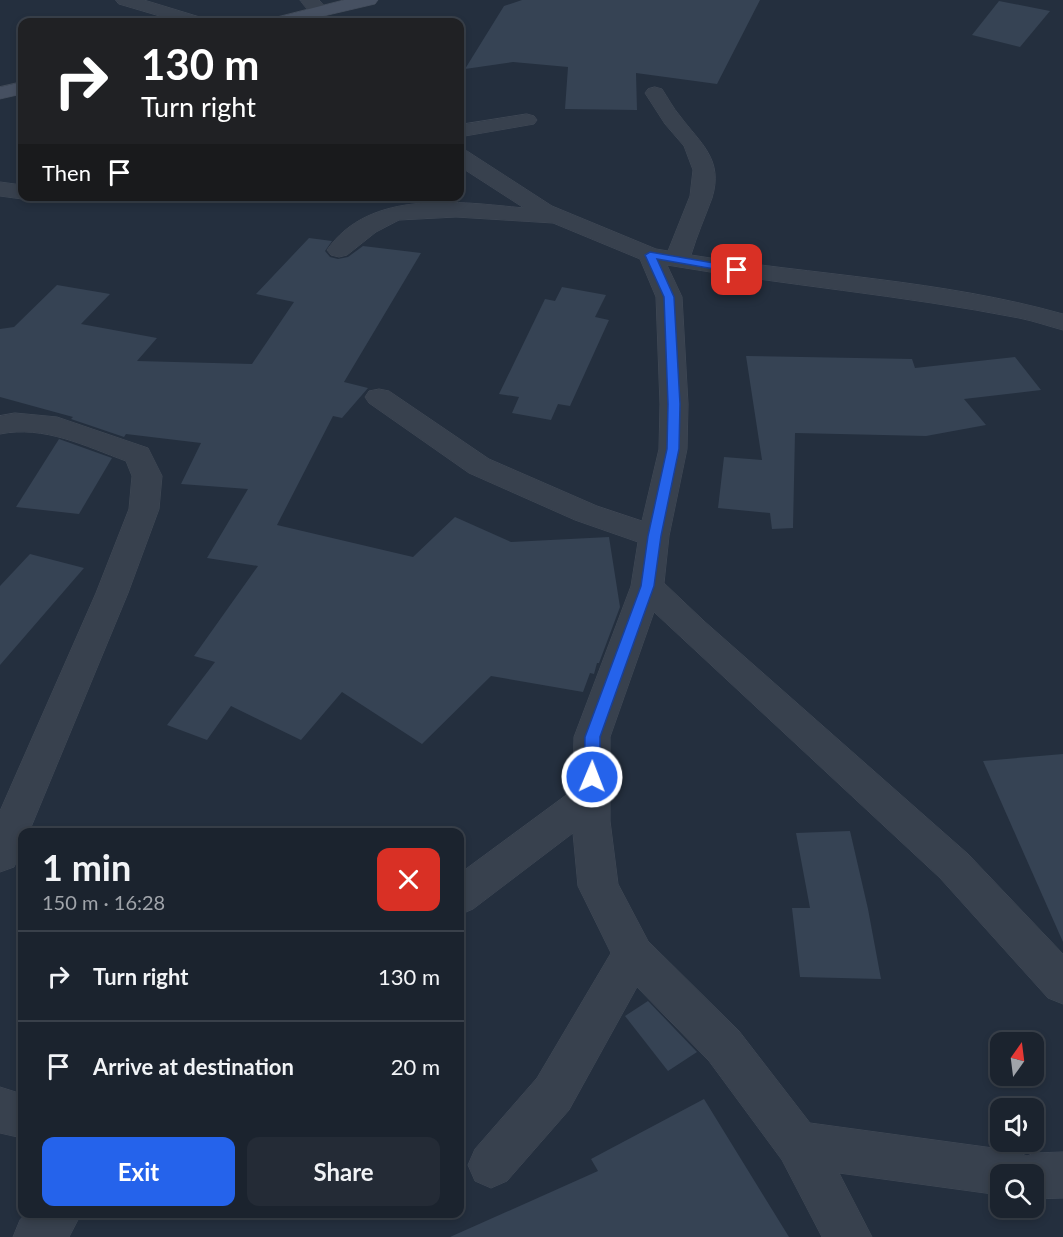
<!DOCTYPE html>
<html lang="en">
<head>
<meta charset="utf-8">
<style>
	body { margin:0; font-family:Lato,sans-serif; background:#242b36; color:#f1f3f6; height:100vh; display:flex; flex-direction:column; font-size:22px; white-space:nowrap }
	* { box-sizing:border-box; margin:0 }
	p { font-size:20px; color:#a0a4aa }
	.icon { flex:none; width:33px; height:33px; fill:none; stroke:currentColor; stroke-width:2; stroke-linecap:round; stroke-linejoin:round }
	.map { position:relative; flex:1; overflow:hidden }
	.side { position:absolute; left:18px; top:828px; width:446px; height:390px; display:flex; flex-direction:column; background:#1b232e; border-radius:12px; box-shadow:0 3px 9px #0003,0 0 0 2px #39404a }
	.side>* { flex:none }
	.top-card { position:absolute; left:18px; top:18px; width:446px; height:183px; border-radius:12px; box-shadow:0 3px 9px #0003,0 0 0 2px #39404a; background:#202124; color:#fff; overflow:hidden }
	.needle { width:39px; rotate:14deg }
	.controls { position:absolute; left:990px; top:1032px; display:grid; gap:12px }
	.controls a { display:grid; place-items:center; width:54px; height:54px; border-radius:12px; background:#1b232e; box-shadow:0 3px 9px #0003,0 0 0 2px #39404a; font-size:30px }
	.pin { position:absolute; display:grid; place-items:center; width:51px; height:51px; color:#fff; margin:-26px; border-radius:12px; box-shadow:0 3px 9px #0006 }
	.me { position:absolute; width:66px; margin:-33px; rotate:1deg; stroke-linejoin:round; filter:drop-shadow(0 0 4px #0008) }
	.turn { display:flex; align-items:center; gap:21px; height:126px; padding:0 24px; font-size:27px }
	.turn .icon { width:78px; height:78px; stroke-width:2.5 }
	.turn b { display:block; font-size:42px; line-height:51px }
	.then { display:flex; align-items:center; height:57px; padding:0 24px; background:#0003; gap:12px; font-size:22px }
	.round { display:grid; place-items:center; flex:none; width:63px; height:63px; border-radius:12px; background:#242b36 }
	.head { display:flex; align-items:center; justify-content:space-between; height:102px; padding:0 24px }
	h1 { font-size:36px; font-weight:700; line-height:45px }
	.cta { display:flex; gap:12px; margin-top:auto; padding:12px 24px }
	.cta a { flex:1; height:69px; border-radius:12px; background:#2563eb; color:#fff; font-size:24px; font-weight:700; line-height:69px; text-align:center }
	.cta a+a { background:#242b36; color:#f1f3f6 }
	ul { padding:0; list-style:none }
	li { display:flex; align-items:center; gap:18px; height:90px; padding:0 24px; border-top:2px solid #39404a }
	li div { flex:1 }
	li b { display:block; font-size:22px }
	li em { font-style:normal }
	.map>svg:first-child { display:block }
	.building { fill:#364354 }
	.lines { fill:none; stroke-linecap:round; stroke-linejoin:round }
	.street-casing { stroke:#414a57; stroke-width:1 }
	.secondary-casing { stroke:#414a57; stroke-width:1 }
	.street { fill:#38414e; fill-rule:evenodd }
	.secondary { fill:#465061; fill-rule:evenodd }
	.route { fill:#2563eb; stroke:#184099; stroke-width:1.5 }
</style>
</head>
<body>
<div class="map">
<svg width="1063" height="1237" viewBox="0 0 1063 1237">
	<rect width="100%" height="100%" fill="#242f3e"/>
	<g class="building">
		<path d="M522,0H760L717,84L636,73L637,110L565,109L568,67L513,62L465,69L504,6Z"/>
		<path d="M999,1L1050,11L1020,47L972,35Z"/>
		<path d="M309,238L332,241L325,251L330,257L338,259L348,257L363,246L421,253L344,382L368,388L342,418L333,416L277,525L413,557L455,517L511,542L609,537L620,607L599,663H597L594,674L590,673L583,692L491,676L422,744L342,692L301,740L231,706L207,740L167,725L215,662L194,656L258,566L207,558L248,489L181,484L201,443L126,434L124,437L71,419L73,417L0,397V329L14,327L57,285L110,294L81,324L157,338L137,361L252,364L294,302L256,294Z"/>
		<path d="M562,287L606,295L595,317L609,320L570,406L558,404L551,420L512,413L519,397L499,394L545,299L555,301Z"/>
		<path d="M746,356L912,359L915,368L1015,357L1041,390L964,399L986,425L926,436L795,433L793,528L772,529L770,513L718,508L724,457L762,460Z"/>
		<path d="M59,439L112,458L79,514L16,507Z"/>
		<path d="M30,554L84,568L0,665V586Z"/>
		<path d="M1063,754V942L983,761Z"/>
		<path d="M850,831L868,909L881,979L800,977L792,908H810L796,833Z"/>
		<path d="M648,1001L697,1052L668,1071L625,1016Z"/>
		<path d="M704,1099L789,1237H450L598,1171L591,1159Z"/>
	</g>
	<g class="lines">
		<g class="street-casing">
			<g id="street">
				<path d="M116,0H144L203,18L206,22H180L119,4Z"/>
				<path d="M300,0H319L329,11L326,15C314,18 307,10 300,0Z"/>
				<path d="M655,87L662,89C668,98 673,108 680,116C700,143 724,159 712,198C705,217 697,235 691,255C814,275 942,280 1063,314V330C1048,326 1034,321 1019,318C902,295 783,285 667,265L682,297L688,404L687,449L669,536L664,583L704,621L968,854L1063,954V1004L1048,998L940,878L654,612L610,737V821L618,884L648,941L739,1031L810,1123L1015,1151L1027,1156L1034,1153L1063,1152V1198L1034,1199V1174H1000V1195L839,1173L872,1237H822L782,1160L709,1061L637,987L569,1110L507,1181L491,1188L475,1181L468,1165L475,1149L537,1078L611,953L578,886L573,833L473,909L459,915V874L573,790L574,737L631,586L638,542L575,520L469,473L369,403L365,397L369,391L379,389L389,391L489,459L597,506L642,521L659,449L660,404L656,297L640,259L553,223L456,217L399,220L376,232L347,255L339,257L331,255L327,250C370,188 460,202 524,208L459,166V150L467,151L552,206L656,249L668,251L690,196L693,170L684,146L665,124L645,93L648,89Z"/>
				<path d="M527,114L534,116L537,120L534,124L459,137V125Z"/>
				<path d="M0,182L22,185V196H30L22,199L0,196Z"/>
				<path d="M15,413L57,417L148,448L162,476L159,509L128,593L29,832H22C22,846 20,855 14,867L0,872V811L96,593L129,509L132,476L126,461C85,446 44,425 0,434V416Z"/>
				<path d="M0,1087L22,1094V1138L0,1133Z"/>
				<path d="M26,1214H81L69,1237H13L20,1220Z"/>
			</g>
		</g>
		<g class="secondary-casing">
			<g id="secondary">
				<path d="M344,0H378L375,4L298,22H271L274,18Z"/>
				<path d="M22,82V94L0,99V87Z"/>
			</g>
		</g>
		<use href="#street" class="street"/>
		<use href="#secondary" class="secondary"/>
	</g>
	<path class="route" d="M650,252L737,267L742,270L737,273L657,259L674,297L680,404L679,449L661,536L654,586L600,737V777L597,781L592,783L587,781L584,777L585,737L641,586L648,536L667,449L668,404L664,297L645,255Z"/>
</svg>
<div class="controls">
<a><svg class="needle" viewBox="-14 -14 28 28"><path d="M0-13l5 13h-10z" fill="#e53935"/><path d="M0 13l5-13h-10z" fill="#a0a4aa"/></svg></a>
<a><svg class="icon" aria-label="sound" viewBox="0 0 24 24"><path d="M4 9h4l5-4v14l-5-4H4zM17 9q2 3 0 6"/></svg></a>
<a><svg class="icon" aria-label="search" viewBox="0 0 24 24"><circle cx="10" cy="10" r="6"/><path d="M15 15l6 6"/></svg></a>
</div>
<div class="pin" style="left:737px;top:270px;background:#d93025"><svg class="icon" aria-label="arrive" viewBox="0 0 24 24"><path d="M6 21V4h12l-3 4 3 4H6"/></svg></div>
<svg class="me" style="left:592px;top:777px" viewBox="-20 -20 40 40"><circle r="17" fill="#2563eb" stroke="#fff" stroke-width="3"/><path d="M0-11L8 9 0 5-8 9z" fill="#fff"/></svg>
<div class="top-card">
<div class="turn"><svg class="icon" aria-label="right" viewBox="0 0 24 24"><path d="M7 20v-9h11M14 6l5 5-5 5"/></svg><div><b>130 m</b>Turn right</div></div>
<div class="then">Then<svg class="icon" aria-label="arrive" viewBox="0 0 24 24"><path d="M6 21V4h12l-3 4 3 4H6"/></svg></div>
</div>
<section class="side">
<div class="head"><div><h1>1 min</h1><p>150 m · 16:28</p></div><a class="round" style="background:#d93025;color:#fff"><svg class="icon" aria-label="close" viewBox="0 0 24 24"><path d="M6 6l12 12M18 6L6 18"/></svg></a></div>
<ul>
<li><svg class="icon" aria-label="right" viewBox="0 0 24 24"><path d="M7 20v-9h11M14 6l5 5-5 5"/></svg><div><b>Turn right</b></div><em>130 m</em></li>
<li><svg class="icon" aria-label="arrive" viewBox="0 0 24 24"><path d="M6 21V4h12l-3 4 3 4H6"/></svg><div><b>Arrive at destination</b></div><em>20 m</em></li>
</ul>
<div class="cta"><a>Exit</a><a>Share</a></div>
</section>
</div>
</body>
</html>
